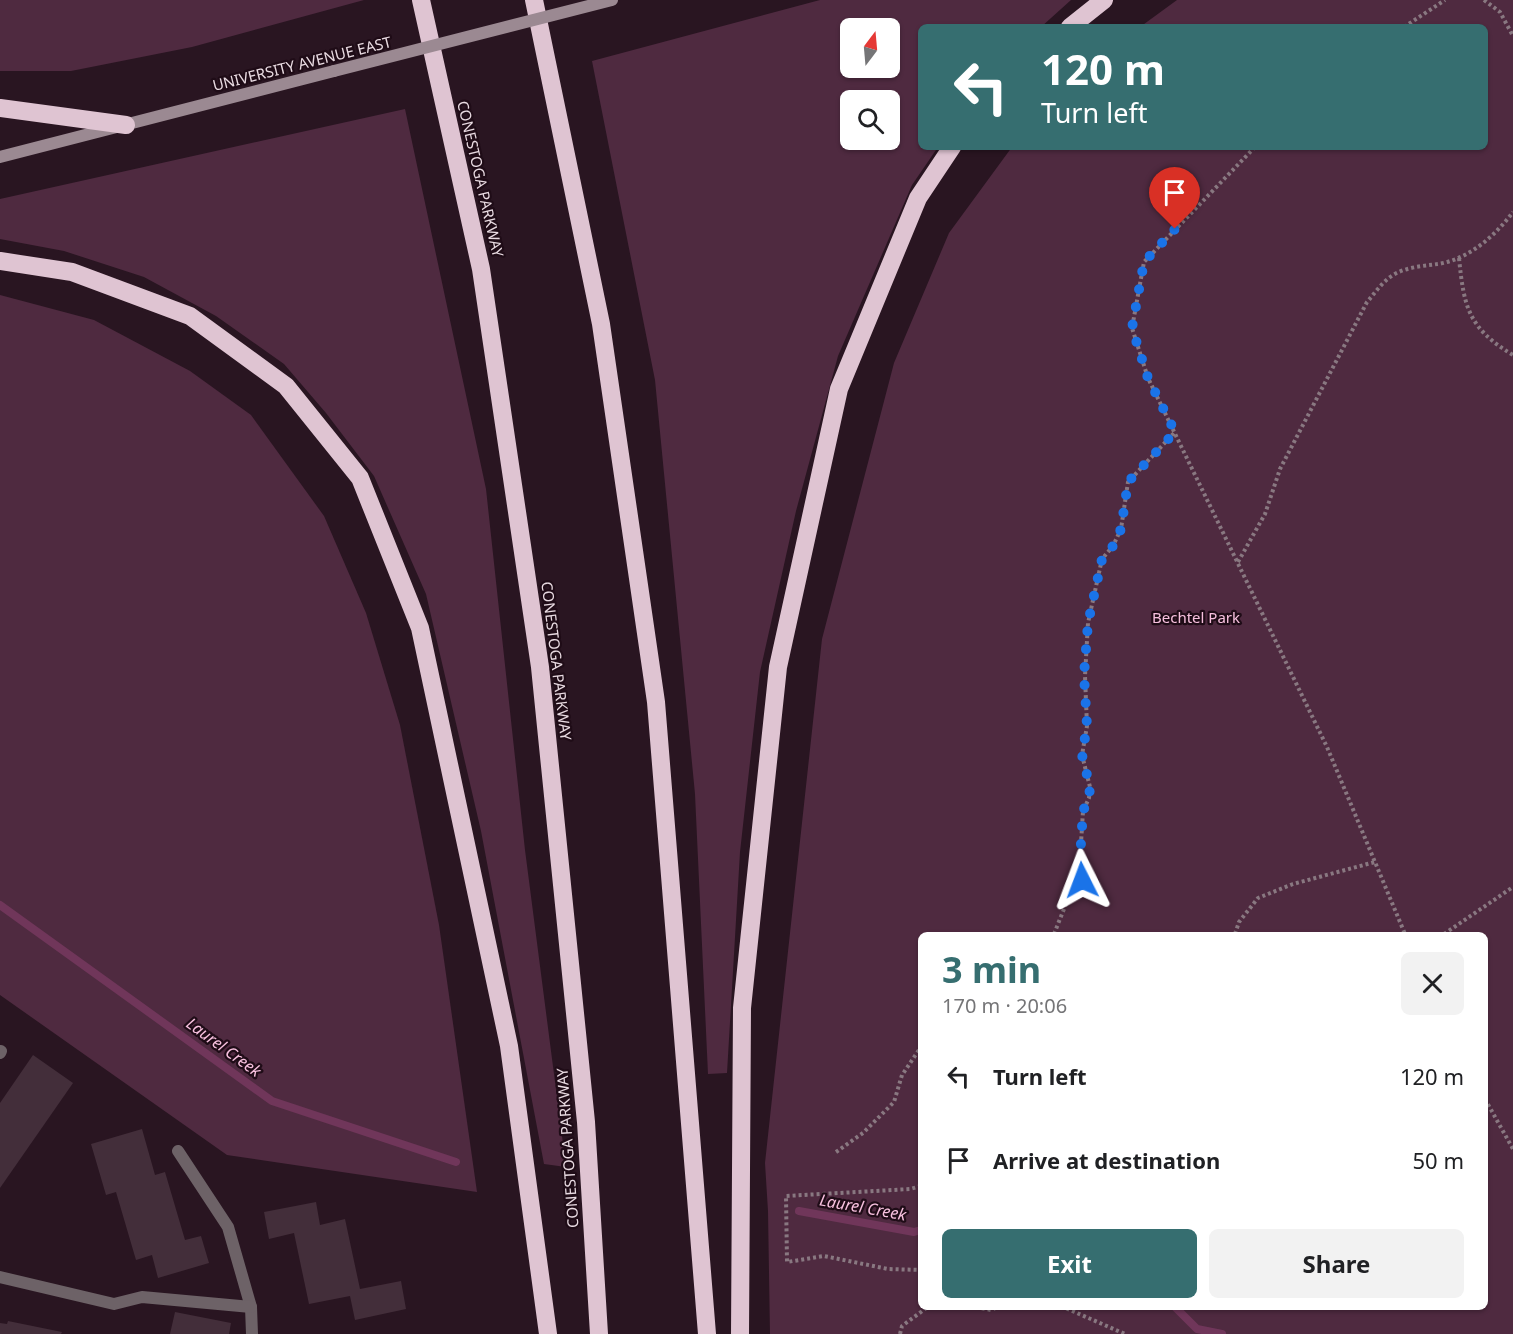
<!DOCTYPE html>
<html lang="en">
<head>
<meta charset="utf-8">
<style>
	body { margin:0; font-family:"Noto Sans",sans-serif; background:#f2f2f2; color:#202124; height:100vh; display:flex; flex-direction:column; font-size:22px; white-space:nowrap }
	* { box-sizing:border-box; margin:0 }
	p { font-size:20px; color:#757577 }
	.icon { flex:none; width:33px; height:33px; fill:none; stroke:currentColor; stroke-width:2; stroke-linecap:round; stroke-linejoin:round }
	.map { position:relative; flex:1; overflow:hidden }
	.side { position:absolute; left:918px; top:932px; width:570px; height:378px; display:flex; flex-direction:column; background:#fff; border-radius:9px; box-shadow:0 2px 4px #0004 }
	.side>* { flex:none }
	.hud { position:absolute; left:918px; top:24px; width:570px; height:126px; border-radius:9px; box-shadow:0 2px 4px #0004; background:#366e70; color:#fff; overflow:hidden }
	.needle { width:39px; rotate:16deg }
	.fabs { position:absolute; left:840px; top:18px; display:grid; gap:12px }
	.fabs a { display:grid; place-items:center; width:60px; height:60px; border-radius:9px; background:#fff; box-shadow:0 2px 4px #0004; font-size:30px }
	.pin { position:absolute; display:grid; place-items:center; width:51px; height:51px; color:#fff; margin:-62px -26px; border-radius:50% 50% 50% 0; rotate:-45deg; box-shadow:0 0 6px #0007 }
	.pin .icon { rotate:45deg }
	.me { position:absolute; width:66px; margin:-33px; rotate:357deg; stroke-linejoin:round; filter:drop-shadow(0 0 4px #0008) }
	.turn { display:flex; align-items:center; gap:21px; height:126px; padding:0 24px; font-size:27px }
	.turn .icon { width:78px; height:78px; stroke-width:2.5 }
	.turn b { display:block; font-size:42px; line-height:51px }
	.round { display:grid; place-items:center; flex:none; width:63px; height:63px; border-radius:9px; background:#f2f2f2 }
	.headline { display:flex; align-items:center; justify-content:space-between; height:102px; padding:0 24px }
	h1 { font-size:36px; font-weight:700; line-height:45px; color:#366e70 }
	.action { display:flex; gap:12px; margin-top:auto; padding:12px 24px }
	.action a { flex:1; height:69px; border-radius:9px; background:#366e70; color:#fff; font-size:24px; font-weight:700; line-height:69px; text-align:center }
	.action a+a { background:#f2f2f2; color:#202124 }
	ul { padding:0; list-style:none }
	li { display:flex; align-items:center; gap:18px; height:84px; padding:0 24px }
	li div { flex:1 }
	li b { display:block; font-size:22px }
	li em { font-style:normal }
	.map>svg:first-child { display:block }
	.green { fill:#4f2a40; fill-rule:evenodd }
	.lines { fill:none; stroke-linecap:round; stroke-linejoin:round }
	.stream { stroke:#70365a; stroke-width:8 }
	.building { fill:#432e3a }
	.path { stroke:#897881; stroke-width:4; stroke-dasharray:3 3; stroke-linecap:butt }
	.service { stroke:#6d6267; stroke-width:12 }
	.secondary { stroke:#9b8992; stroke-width:12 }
	.motorway { stroke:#dfc4d2; stroke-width:18 }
	.secondary-bridge { stroke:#9b8992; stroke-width:12 }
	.route { stroke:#1a73e8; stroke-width:10; stroke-dasharray:0 18 }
	.labels { text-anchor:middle; stroke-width:4.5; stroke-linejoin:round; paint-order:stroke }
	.street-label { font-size:15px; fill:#e9dbe2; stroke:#1f0c17 }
	.park-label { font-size:15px; fill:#f7c0de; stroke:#1f0c17 }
	.water-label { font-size:16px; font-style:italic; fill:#f8c1df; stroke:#1f0c17 }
</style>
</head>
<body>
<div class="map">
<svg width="1513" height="1334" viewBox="0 0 1513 1334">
	<rect width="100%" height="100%" fill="#291521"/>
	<g class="green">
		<path d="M0,0H364L192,47L71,71H0Z"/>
		<path d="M820,0H1071L1041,27H921V147H938L912,185L838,356L796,511L760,672L740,852L727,1073L708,1074L695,794L655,380L592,61ZM850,28H890V68H850ZM890,100V140H850V100Z"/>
		<path d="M1177,0H1513V1334H770L768,1211L765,1163L822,639L894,363L949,233L1012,147H1485V27H1140ZM1485,934V1306H921V934Z"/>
		<path d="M405,109L486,489L525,850L566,1167L544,1164L481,831L426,594L374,476L326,413L284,364L216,316L144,277L64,251L0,239V199Z"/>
		<path d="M0,295L94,320L190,371L251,415L324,516L366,613L400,725L439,925L477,1192L227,1155L0,995Z"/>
	</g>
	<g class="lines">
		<g class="stream">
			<path d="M0,905L272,1101L456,1162"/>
			<path d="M799,1211L914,1232L921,1230"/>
			<path d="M1174,1306L1197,1329L1222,1334"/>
		</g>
	</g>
	<g class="building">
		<path d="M33,1055L73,1083L0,1188V1103Z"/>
		<path d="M142,1129L155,1175L165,1172L185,1240L201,1236L209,1263L158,1278L152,1255L136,1260L116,1192L106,1195L91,1144Z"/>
		<path d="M316,1202L320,1225L345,1219L360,1289L401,1281L406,1309L355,1320L350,1296L309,1304L294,1233L269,1239L264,1212Z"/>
		<path d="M175,1312L231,1323L229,1334H170Z"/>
		<path d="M8,1321L62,1332L61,1334H0V1323L7,1324Z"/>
	</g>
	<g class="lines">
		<g class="path">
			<path d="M1484,0L1500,12L1513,36"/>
			<path d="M1404,27L1445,0"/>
			<path d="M1255,147L1144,262L1132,328L1148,378L1327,747L1405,934"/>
			<path d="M1459,258C1464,307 1468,328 1513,355"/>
			<path d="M1238,562L1265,514L1280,469L1367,302C1375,293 1382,282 1393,275C1406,267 1423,266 1438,264C1469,259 1495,236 1513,212"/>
			<path d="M1054,934L1066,904L1082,880L1080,859L1083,811L1089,798L1090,787L1082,755L1087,726L1085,676L1088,623L1102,559L1113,546L1121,529L1128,482L1175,432"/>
			<path d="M1235,934L1239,922L1258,898L1293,884L1375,862"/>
			<path d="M1444,934L1513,887"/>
			<path d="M1485,1099L1513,1149"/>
			<path d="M836,1152L863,1133L894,1102L902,1075L921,1047"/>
			<path d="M921,1186L910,1189L786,1196L787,1262L824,1256L888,1269L921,1270"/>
			<path d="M970,1306L991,1310L1000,1306"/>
			<path d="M1061,1306L1125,1334"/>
			<path d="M900,1334L902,1326L929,1306"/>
		</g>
		<g class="service">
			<path d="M0,1053L1,1051"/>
			<path d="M178,1151L228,1227L251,1307L252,1334"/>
			<path d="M0,1277L114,1304L142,1297L251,1307"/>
		</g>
		<path class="secondary" d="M0,157L334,71"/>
		<g class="motorway">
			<path d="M421,0L481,269L540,667L586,1122L599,1334"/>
			<path d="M534,0L601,324L656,702L707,1334"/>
			<path d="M1070,27L1104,0"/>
			<path d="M0,108L126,125"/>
			<path d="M0,261L72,272L190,316L286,386L360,478L420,628L509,1046L548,1334"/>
			<path d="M740,1334L742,1008L778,667L839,389L918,198L952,147"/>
		</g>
		<path class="secondary-bridge" d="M334,71L612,0"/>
	</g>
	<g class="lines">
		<path class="route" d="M1082,880L1080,859L1083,811L1089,798L1090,787L1082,755L1087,726L1084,675L1088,623L1102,559L1113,546L1121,529L1128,482L1175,432L1148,378L1132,328L1144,262L1175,229"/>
	</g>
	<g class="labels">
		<g class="street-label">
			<text transform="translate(302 64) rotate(-14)" y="5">UNIVERSITY AVENUE EAST</text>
			<text transform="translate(480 179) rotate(77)" y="5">CONESTOGA PARKWAY</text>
			<text transform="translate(556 661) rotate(83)" y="5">CONESTOGA PARKWAY</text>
			<text transform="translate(568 1148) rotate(-94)" y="5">CONESTOGA PARKWAY</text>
		</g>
		<g class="park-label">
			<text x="1196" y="623">Bechtel Park</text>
		</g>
		<g class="water-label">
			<text transform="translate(224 1047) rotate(36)" y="6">Laurel Creek</text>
			<text transform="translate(863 1207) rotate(10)" y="6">Laurel Creek</text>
		</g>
	</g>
</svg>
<div class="fabs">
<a><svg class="needle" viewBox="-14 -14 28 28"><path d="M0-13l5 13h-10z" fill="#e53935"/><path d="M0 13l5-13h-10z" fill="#757577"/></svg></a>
<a><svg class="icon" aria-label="search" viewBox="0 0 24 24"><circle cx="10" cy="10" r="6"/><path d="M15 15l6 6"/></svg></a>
</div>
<div class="pin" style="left:1175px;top:229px;background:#d93025"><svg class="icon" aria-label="arrive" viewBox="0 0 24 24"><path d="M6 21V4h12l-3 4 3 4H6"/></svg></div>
<svg class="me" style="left:1082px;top:880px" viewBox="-20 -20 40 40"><path d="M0-17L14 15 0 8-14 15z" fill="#1a73e8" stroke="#fff" stroke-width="4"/></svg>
<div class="hud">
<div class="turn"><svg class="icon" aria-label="left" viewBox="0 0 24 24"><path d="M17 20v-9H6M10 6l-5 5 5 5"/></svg><div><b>120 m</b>Turn left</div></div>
</div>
<section class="side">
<div class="headline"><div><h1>3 min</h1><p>170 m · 20:06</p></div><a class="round"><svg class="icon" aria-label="close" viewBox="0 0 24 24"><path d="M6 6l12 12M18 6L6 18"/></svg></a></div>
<ul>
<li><svg class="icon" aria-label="left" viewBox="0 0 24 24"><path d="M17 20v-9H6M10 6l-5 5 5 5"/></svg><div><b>Turn left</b></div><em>120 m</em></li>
<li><svg class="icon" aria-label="arrive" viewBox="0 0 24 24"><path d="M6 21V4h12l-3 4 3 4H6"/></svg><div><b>Arrive at destination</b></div><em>50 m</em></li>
</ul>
<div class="action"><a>Exit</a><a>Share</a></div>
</section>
</div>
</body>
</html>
